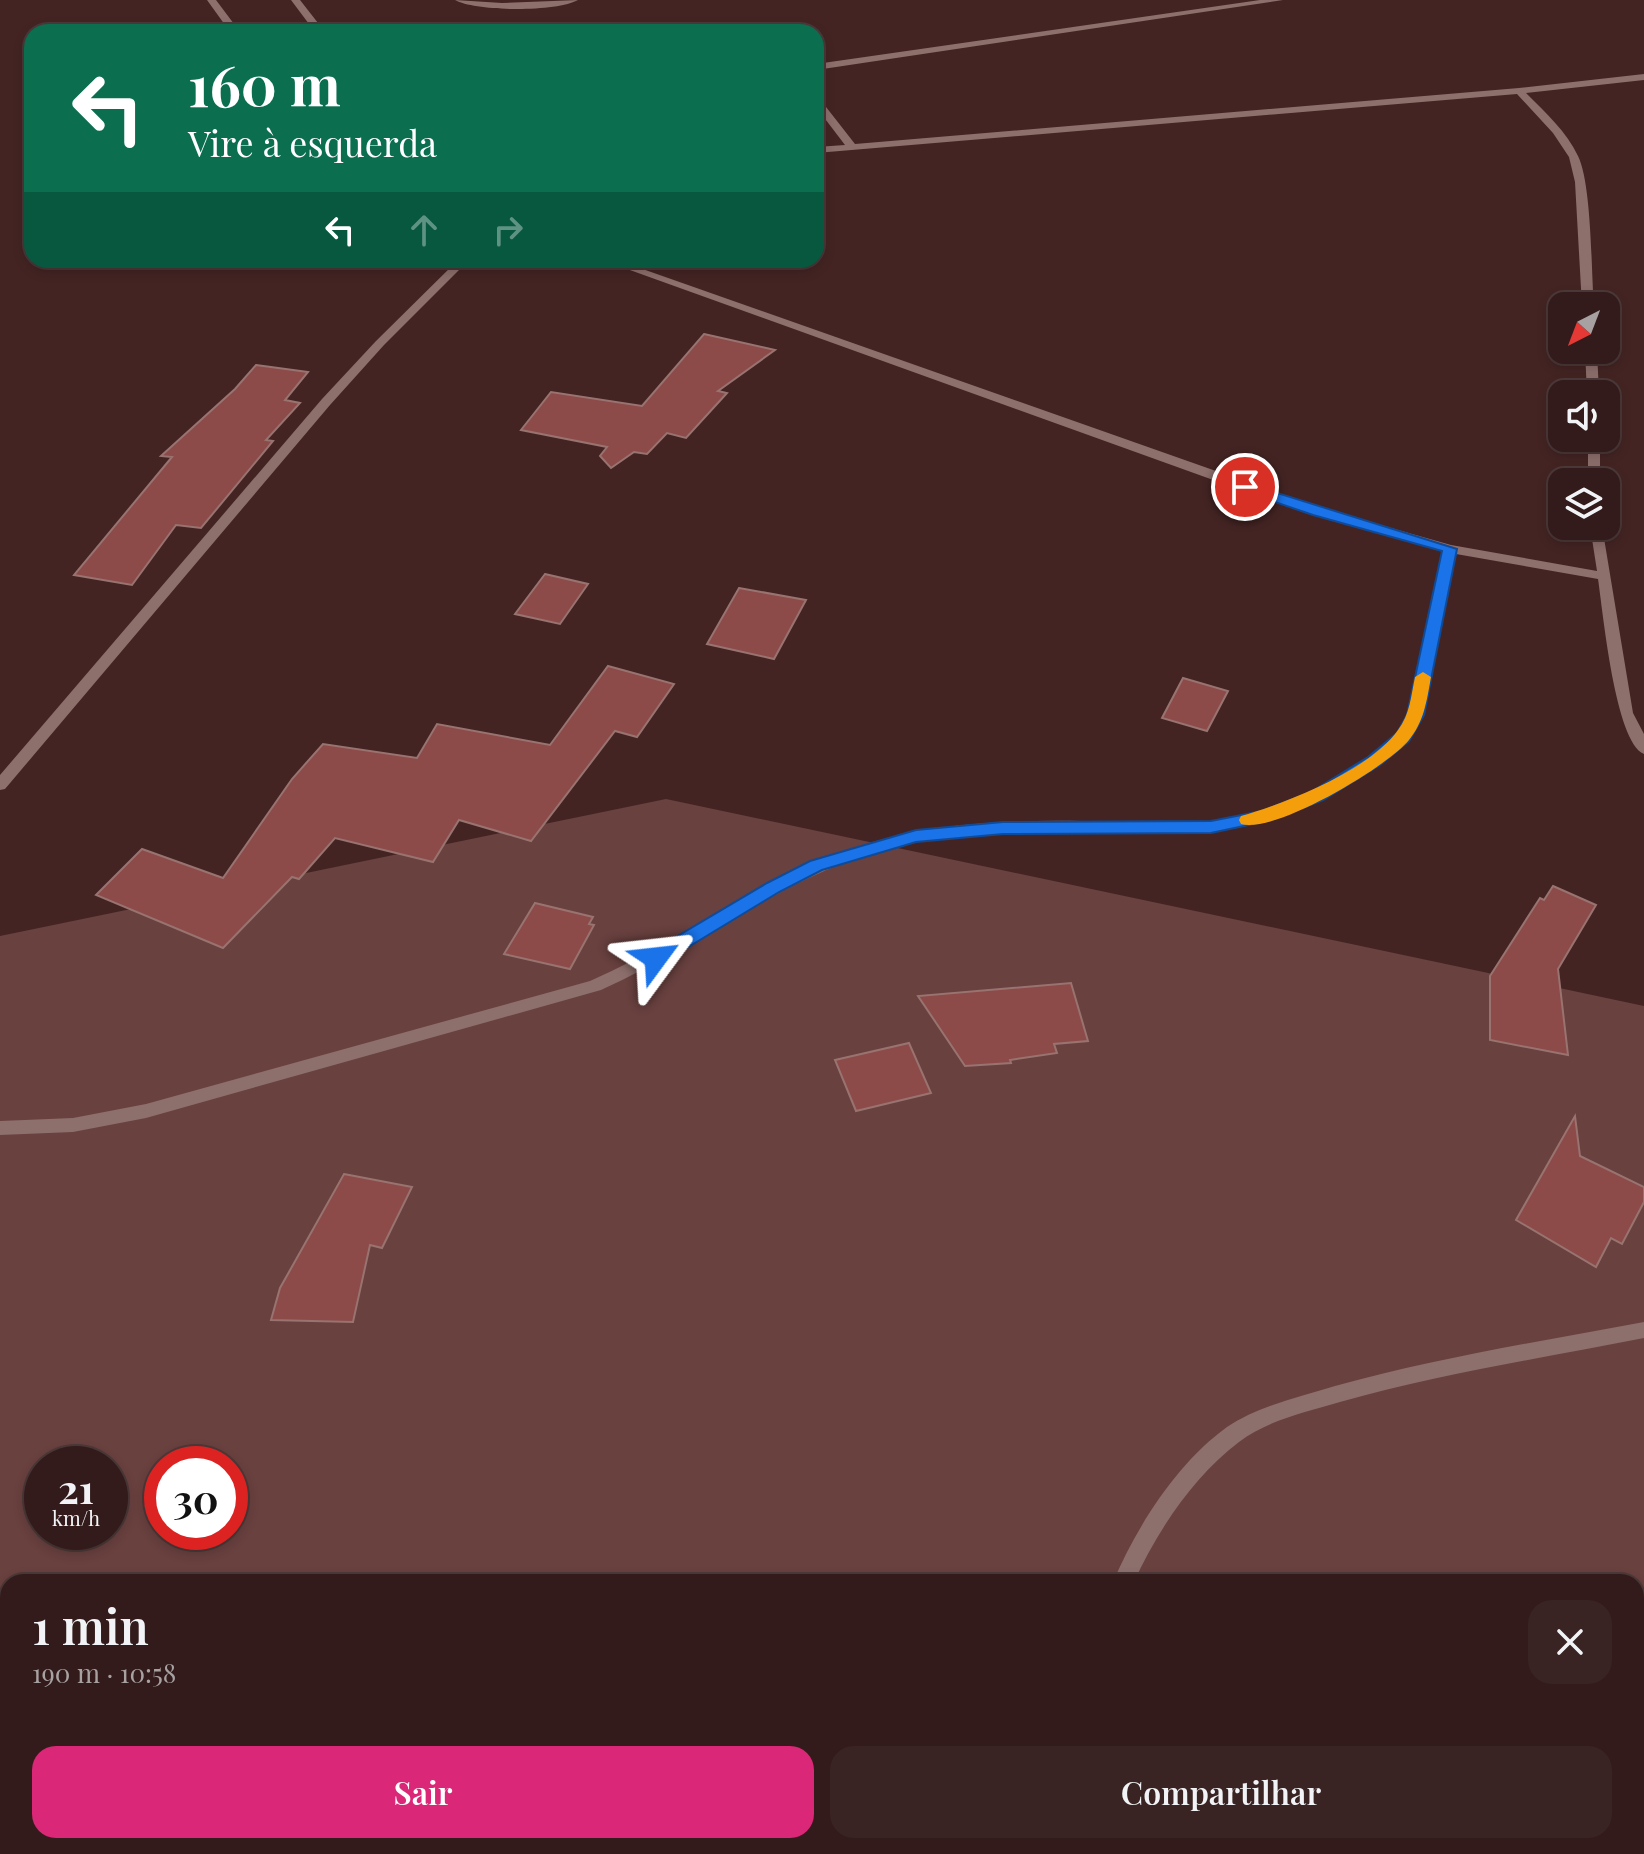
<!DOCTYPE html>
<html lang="pt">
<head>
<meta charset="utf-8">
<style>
	body { margin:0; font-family:"Playfair Display",serif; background:#3a2423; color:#f1f3f6; height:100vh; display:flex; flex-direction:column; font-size:30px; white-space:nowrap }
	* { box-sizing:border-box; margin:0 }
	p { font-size:26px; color:#a8a1a2 }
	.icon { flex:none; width:44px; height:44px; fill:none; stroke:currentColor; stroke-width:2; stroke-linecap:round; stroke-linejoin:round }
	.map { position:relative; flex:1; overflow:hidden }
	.sheet { position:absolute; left:0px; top:1574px; width:1644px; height:280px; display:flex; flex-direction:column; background:#321b1a; border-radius:24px 24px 0 0; box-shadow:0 4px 12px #0003,0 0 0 2px #4d3939 }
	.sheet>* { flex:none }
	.banner { position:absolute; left:24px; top:24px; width:800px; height:244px; border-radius:24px; box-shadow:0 4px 12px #0003,0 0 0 2px #4d3939; background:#0b6e4f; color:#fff; overflow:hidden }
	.needle { width:52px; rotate:222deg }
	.controls { position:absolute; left:1548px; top:292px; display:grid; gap:16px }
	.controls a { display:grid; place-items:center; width:72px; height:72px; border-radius:16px; background:#321b1a; box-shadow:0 4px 12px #0003,0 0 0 2px #4d3939; font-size:40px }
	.speed { position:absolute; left:24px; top:1446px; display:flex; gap:16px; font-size:40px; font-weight:700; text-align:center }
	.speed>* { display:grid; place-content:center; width:104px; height:104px; border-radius:50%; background:#321b1a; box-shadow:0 4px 12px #0003,0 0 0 2px #4d3939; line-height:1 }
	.speed small { font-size:20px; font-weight:400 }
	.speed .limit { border:12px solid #d22; background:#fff; color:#111 }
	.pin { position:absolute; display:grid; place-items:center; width:68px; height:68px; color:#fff; margin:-34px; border:4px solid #fff; border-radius:50%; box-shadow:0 2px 8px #0007 }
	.me { position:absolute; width:88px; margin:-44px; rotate:60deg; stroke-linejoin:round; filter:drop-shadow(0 0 6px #0008) }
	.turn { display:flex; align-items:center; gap:28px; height:168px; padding:0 32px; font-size:36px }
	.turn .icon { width:104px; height:104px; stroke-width:2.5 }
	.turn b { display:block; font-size:56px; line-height:68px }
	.lanes { display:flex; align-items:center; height:76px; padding:0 32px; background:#0003; justify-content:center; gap:40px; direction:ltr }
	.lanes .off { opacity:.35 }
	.round { display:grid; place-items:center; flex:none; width:84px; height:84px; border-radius:24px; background:#3a2423 }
	.head { display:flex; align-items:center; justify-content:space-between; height:136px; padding:0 32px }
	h1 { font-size:48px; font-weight:600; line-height:60px }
	.action { display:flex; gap:16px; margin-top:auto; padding:16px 32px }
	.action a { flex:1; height:92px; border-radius:24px; background:#db2777; color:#fff; font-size:32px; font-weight:600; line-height:92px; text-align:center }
	.action a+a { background:#3a2423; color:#f1f3f6 }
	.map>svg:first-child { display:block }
	.green { fill:#69413f; fill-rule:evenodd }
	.building { fill:#8c4b49; stroke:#987370; stroke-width:2 }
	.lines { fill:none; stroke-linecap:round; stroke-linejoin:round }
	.service { fill:#8d6f6c; fill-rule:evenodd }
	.minor { fill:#8d6f6c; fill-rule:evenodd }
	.route { fill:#1a73e8; stroke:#114b97; stroke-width:2 }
	.slow { fill:#f59e0b }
</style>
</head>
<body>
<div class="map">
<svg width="1644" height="1854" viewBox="0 0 1644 1854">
	<rect width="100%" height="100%" fill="#432423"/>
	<path class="green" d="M666,799L1644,1006V1854H0V936ZM42,1464H110V1532H42ZM162,1464H230V1532H162ZM8,1582H1636V1846H8Z"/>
	<g class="building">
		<path d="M704,334L775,350L718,391L727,393L686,438L667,433L647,454L634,452L611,468L600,456L607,447L521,430L551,392L642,406Z"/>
		<path d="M256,365L308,372L285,400L300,403L266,440L273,441L201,528L176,525L132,585L74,575L172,457L161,456L235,389Z"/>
		<path d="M545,574L588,584L560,624L515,614Z"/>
		<path d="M739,588L806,600L774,659L707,644Z"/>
		<path d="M608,666L674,684L637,737L615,731L531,841L459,820L433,862L335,838L299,879L292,877L223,948L96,895L142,849L223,878L292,779L323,744L417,758L437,724L550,745Z"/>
		<path d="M1183,678L1228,691L1207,731L1162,718Z"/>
		<path d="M1553,886L1596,905L1558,969L1568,1055L1490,1040V976L1540,898L1544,900Z"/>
		<path d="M535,903L593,917L589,924L594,925L570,969L504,954Z"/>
		<path d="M1071,983L1088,1041L1054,1044L1057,1053L1010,1060L1011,1063L965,1066L918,996Z"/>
		<path d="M909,1043L931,1093L856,1111L835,1060Z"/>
		<path d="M1575,1116L1580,1156L1644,1187V1202L1622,1244L1611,1238L1596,1267L1516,1220Z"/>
		<path d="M344,1174L412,1187L382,1248L370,1245L353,1322L271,1320L280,1288Z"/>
	</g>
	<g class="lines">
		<path class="service" d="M455,0L502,3L578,0C557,12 477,12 455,0Z"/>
		<g class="minor">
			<path d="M207,0H216L240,32H230Z"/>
			<path d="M291,0H300L325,32H315Z"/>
			<path d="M1260,0H1283L816,70V64Z"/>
			<path d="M1644,74V80L1526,93C1545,112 1567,132 1578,156C1592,185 1591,271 1594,306H1582L1575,182L1569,157L1553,133L1517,94L816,153V147L845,145L816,107V97L819,98L855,144L1519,88Z"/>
			<path d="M458,260H469L384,345L330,405L5,789L0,790V775L322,399L376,341Z"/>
			<path d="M602,260H617L1324,509L1451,545L1597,571L1590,526H1602L1633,713L1644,734V754C1615,742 1603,612 1598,579L1456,554C1448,592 1440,629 1433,667C1430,682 1429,700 1423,714C1414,739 1386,759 1364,774C1322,801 1275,823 1225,830C1177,837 1128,832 1080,831C1018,830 954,833 894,847C788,873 699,946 601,990L146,1118L73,1132L0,1135V1121L73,1118L146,1104L590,981C693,936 784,862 896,836C956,822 1020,820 1082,821C1136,822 1192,828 1245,816C1284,807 1321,788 1355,766C1374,754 1397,738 1408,717C1414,704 1415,684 1418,670C1427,630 1435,591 1443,551L1314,515L1241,490Z"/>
			<path d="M1585,350H1597L1599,394H1587Z"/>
			<rect x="1588" y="438" width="12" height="44"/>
			<path d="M1644,1322V1338C1542,1358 1440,1374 1340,1402C1306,1412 1268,1420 1239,1442C1194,1476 1157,1531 1134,1582H1113C1137,1526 1177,1463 1227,1427C1258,1406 1299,1397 1335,1386C1436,1358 1541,1341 1644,1322Z"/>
			<path d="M1100,1846H1122L1124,1854H1100Z"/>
		</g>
	</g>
	<path class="route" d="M1245,483L1457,549L1424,715L1409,741L1380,765L1323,800L1272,820L1211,833L1003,834L916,842L822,870L779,892L662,963H649L646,958L649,953L767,883L810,861L916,830L1003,822L1211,821L1262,811L1311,792L1368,757L1397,733L1407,715L1442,551L1313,515L1240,490V484Z"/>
	<path class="slow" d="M1423,672L1431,677C1427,700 1424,722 1409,740C1387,767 1275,834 1241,824L1239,820L1241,816C1287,803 1370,770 1398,730C1410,714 1411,696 1415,677Z"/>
</svg>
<div class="controls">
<a><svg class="needle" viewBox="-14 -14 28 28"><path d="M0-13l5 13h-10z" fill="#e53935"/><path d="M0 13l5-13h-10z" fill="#a8a1a2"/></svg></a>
<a><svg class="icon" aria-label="sound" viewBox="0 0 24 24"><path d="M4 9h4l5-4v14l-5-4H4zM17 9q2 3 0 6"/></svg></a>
<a><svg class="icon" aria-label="layers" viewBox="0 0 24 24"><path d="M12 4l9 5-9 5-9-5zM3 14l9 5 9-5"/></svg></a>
</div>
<div class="speed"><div>21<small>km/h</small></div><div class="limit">30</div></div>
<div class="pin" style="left:1245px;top:487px;background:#d93025"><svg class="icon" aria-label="arrive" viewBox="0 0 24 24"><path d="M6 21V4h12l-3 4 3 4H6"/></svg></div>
<svg class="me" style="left:656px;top:958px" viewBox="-20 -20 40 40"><path d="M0-17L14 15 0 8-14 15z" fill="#1a73e8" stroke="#fff" stroke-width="4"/></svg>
<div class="banner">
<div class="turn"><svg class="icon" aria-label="left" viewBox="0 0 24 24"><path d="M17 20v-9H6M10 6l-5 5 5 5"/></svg><div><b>160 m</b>Vire à esquerda</div></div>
<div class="lanes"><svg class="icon" aria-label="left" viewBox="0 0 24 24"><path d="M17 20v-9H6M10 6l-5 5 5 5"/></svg><svg class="icon off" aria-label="ahead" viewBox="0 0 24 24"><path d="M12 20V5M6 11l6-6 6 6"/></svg><svg class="icon off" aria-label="right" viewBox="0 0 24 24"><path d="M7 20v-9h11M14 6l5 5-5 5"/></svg></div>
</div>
<section class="sheet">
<div class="head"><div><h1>1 min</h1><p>190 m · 10:58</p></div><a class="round"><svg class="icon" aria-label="close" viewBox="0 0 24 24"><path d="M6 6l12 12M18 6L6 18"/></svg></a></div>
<div class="action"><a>Sair</a><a>Compartilhar</a></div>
</section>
</div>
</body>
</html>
